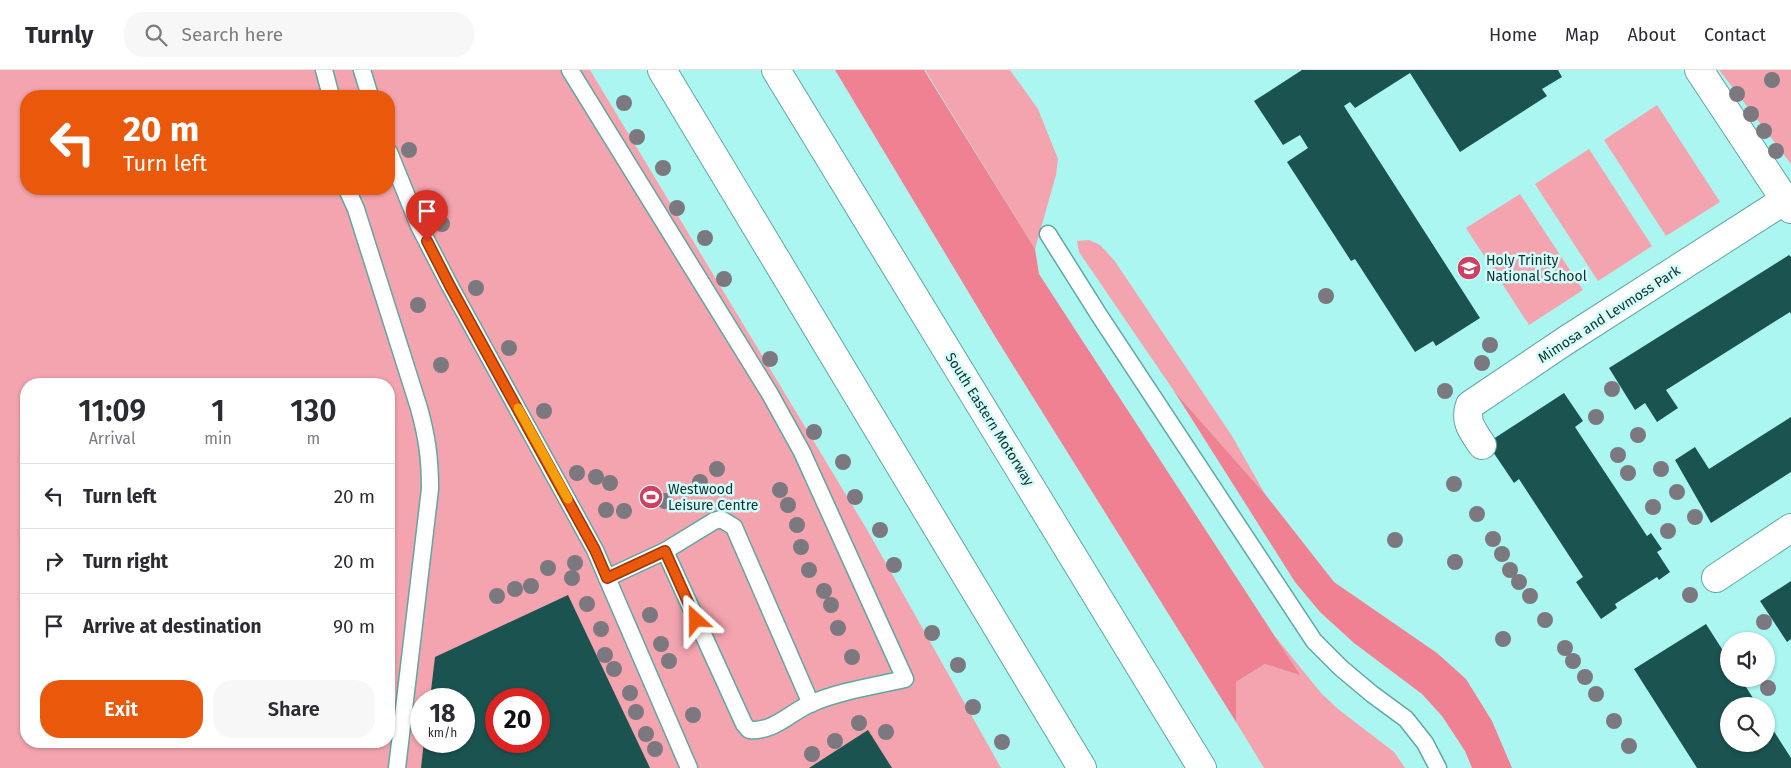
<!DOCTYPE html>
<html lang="en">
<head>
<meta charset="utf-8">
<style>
	body { margin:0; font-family:"Fira Sans",sans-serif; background:#f7f7f7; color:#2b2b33; height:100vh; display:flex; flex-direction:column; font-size:19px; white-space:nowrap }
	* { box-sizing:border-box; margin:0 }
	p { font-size:16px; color:#7c7c81 }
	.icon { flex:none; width:28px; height:28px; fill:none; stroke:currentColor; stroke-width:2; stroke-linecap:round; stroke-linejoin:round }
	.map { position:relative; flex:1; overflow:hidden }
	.panel { position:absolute; left:20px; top:308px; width:375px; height:370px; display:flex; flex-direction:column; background:#fff; border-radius:20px; box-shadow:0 1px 4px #0004 }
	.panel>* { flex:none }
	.hud { position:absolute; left:20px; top:20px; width:375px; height:105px; border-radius:20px; box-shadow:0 1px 4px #0004; background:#ea580c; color:#fff; overflow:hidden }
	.fabs { position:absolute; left:1720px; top:562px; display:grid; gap:10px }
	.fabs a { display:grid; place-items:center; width:55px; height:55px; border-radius:50%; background:#fff; box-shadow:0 1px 4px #0004; font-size:25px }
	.speed { position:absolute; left:410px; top:618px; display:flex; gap:10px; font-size:25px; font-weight:700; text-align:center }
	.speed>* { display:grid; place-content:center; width:65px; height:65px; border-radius:50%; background:#fff; box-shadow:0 1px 4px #0004; line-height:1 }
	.speed small { font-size:12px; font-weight:400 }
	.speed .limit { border:8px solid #d22; background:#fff; color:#111 }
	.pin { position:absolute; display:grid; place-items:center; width:42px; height:42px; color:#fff; margin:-51px -21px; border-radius:50% 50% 50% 0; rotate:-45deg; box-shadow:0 0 5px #0007 }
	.pin .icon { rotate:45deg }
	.me { position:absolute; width:55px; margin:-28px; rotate:336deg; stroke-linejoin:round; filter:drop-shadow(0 0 4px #0008) }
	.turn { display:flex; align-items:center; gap:18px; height:105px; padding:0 20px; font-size:22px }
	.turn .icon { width:65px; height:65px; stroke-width:2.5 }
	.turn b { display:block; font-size:35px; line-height:42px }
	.eta { display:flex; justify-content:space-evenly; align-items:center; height:85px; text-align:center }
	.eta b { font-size:30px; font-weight:600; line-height:35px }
	.action { display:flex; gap:10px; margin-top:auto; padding:10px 20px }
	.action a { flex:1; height:58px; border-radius:20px; background:#ea580c; color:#fff; font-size:20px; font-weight:600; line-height:58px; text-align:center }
	.action a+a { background:#f7f7f7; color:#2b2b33 }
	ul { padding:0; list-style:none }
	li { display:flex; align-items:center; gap:15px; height:65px; padding:0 20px; border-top:1px solid #e1e1e2 }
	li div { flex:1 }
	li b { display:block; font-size:19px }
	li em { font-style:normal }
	header { display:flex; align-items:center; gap:30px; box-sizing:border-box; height:70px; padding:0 25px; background:#fff; border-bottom:1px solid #e1e1e2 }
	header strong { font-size:24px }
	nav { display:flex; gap:28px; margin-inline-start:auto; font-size:18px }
	.search { width:350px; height:45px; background:#f7f7f7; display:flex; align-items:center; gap:12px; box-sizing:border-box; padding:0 18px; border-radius:20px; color:#7c7c81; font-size:19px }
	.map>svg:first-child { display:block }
	.green { fill:#f3a4ae; fill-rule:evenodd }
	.forest { fill:#f08192 }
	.building { fill:#1b5351; fill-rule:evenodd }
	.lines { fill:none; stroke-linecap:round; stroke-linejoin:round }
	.lane-casing { stroke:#5fa7a3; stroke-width:19 }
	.street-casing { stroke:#5fa7a3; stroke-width:30 }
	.highway-casing { stroke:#5fa7a3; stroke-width:30 }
	.lane { stroke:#fff; stroke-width:16 }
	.street { stroke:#fff; stroke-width:28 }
	.highway { stroke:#fff; stroke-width:28 }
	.tree { fill:#7c787f }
	.route-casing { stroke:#983908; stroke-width:12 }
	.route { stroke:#ea580c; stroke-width:9 }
	.slow { stroke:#f59e0b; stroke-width:9 }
	.labels { text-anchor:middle; stroke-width:5; stroke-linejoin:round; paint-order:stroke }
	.poi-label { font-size:14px; fill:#12312f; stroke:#d2fdfa; text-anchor:start }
	.street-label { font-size:14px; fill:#12312f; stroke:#d2fdfa }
</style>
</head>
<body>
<header>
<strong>Turnly</strong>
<div class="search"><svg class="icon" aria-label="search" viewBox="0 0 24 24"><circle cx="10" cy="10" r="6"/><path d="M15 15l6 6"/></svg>Search here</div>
<nav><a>Home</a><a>Map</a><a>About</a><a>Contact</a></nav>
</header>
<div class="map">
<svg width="1791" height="698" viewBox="0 0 1791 698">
	<rect width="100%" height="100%" fill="#acf6f1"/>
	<g class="green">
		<path d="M0,0H590L869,463L1001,698H0ZM26,26H389V119H26ZM26,314H389V671H26ZM421,629H464V671H421ZM496,629H539V671H496Z"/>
		<path d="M925,0H1010L1038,39L1058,89L1056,105L1035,179Z"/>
		<path d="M1719,0H1791V94L1720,1Z"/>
		<path d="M1657,35L1720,132L1666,166L1604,70Z"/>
		<path d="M1589,79L1652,176L1598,211L1535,114Z"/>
		<path d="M1520,124L1583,220L1529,255L1466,158Z"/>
		<path d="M1089,170L1100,175L1114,190L1232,366L1265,424L1174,321L1079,182L1077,171Z"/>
		<path d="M1274,565L1321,623L1338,639L1394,682L1405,698H1264L1236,652V612L1265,594L1299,604Z"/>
	</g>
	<g class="forest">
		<path d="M835,0H924L1035,179L1039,204L1300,605L1265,594L1236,612V652L996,268Z"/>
		<path d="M1174,321L1265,424L1334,512L1437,583L1466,609L1492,651L1512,698H1472L1465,681L1442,646L1422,624L1354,573L1320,542L1295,512Z"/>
	</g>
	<g class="building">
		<path d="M1302,0H1558L1562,7L1542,19L1547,26L1460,82L1410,3L1355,38L1350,32L1344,36L1480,248L1436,276L1433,271L1415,282L1355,189L1351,191L1287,92L1308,78L1300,65L1283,75L1254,31Z"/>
		<path d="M1789,185L1791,187V244L1790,242L1666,320L1678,338L1657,352L1645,333L1635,340L1609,298Z"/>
		<path d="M1564,323L1583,351L1575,357L1647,466L1651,463L1662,479L1657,482L1670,502L1659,510L1657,507L1615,534L1617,538L1601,549L1576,512L1583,507L1519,409L1514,413L1487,373Z"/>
		<path d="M1791,347V402L1711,453L1675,390L1695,377L1709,399Z"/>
		<path d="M1791,511V569L1787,572L1760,531Z"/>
		<path d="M568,525L650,698H421L424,671H464V629H430L435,587ZM496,629H539V671H496Z"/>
		<path d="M1706,554L1729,590V609H1741L1758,636H1729V674H1766V649L1791,688V698H1697L1634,599Z"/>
		<path d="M868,660L892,698H809Z"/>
	</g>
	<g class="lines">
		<g class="lane-casing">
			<g id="lane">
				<path d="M324,0L331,26"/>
				<path d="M362,0L370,26"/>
				<path d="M570,0L770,324L802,382L905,609C874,616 841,621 812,633C790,642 775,662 749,660L744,654L665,481L714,451L721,449L734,457L811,634"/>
				<path d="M389,82L419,156L450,216L595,480L689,698"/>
				<path d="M347,119L356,139L419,338C427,367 430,388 430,419L397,698"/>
				<path d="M1048,164L1099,245L1314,571L1341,598L1372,624L1406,649L1425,673L1438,698"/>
				<path d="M607,508L665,481"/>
			</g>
		</g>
		<g class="street-casing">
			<g id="street">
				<path d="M1699,0L1791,139"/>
				<path d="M1482,375C1473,361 1464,352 1470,335L1565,271L1785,130"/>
				<path d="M1716,508L1791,458"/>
			</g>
		</g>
		<g class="highway-casing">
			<g id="highway">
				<path d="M662,0L1082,698"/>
				<path d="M776,0L1202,698"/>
			</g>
		</g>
		<use href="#lane" class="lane"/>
		<use href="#street" class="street"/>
		<use href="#highway" class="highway"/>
	</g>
	<g class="tree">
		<circle cx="1772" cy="10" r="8"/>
		<circle cx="1737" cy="24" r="8"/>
		<circle cx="624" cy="33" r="8"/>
		<circle cx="1751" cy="44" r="8"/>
		<circle cx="1764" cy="61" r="8"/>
		<circle cx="637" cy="67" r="8"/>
		<circle cx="409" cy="80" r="8"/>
		<circle cx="1776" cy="81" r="8"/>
		<circle cx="663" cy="98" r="8"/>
		<circle cx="677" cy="138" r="8"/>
		<circle cx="442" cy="154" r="8"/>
		<circle cx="705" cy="168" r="8"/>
		<circle cx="724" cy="209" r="8"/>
		<circle cx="476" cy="218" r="8"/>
		<circle cx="1326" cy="226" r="8"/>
		<circle cx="418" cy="235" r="8"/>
		<circle cx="1490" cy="275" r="8"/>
		<circle cx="509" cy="278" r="8"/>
		<circle cx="770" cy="289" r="8"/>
		<circle cx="1482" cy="293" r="8"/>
		<circle cx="441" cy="295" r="8"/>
		<circle cx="1612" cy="319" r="8"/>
		<circle cx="1445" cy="321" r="8"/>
		<circle cx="544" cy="341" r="8"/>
		<circle cx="1596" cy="347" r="8"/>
		<circle cx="814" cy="362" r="8"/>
		<circle cx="1638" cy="365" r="8"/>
		<circle cx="1618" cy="385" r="8"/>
		<circle cx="843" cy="392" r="8"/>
		<circle cx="717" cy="399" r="8"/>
		<circle cx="1661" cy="399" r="8"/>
		<circle cx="577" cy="403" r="8"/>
		<circle cx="1628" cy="403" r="8"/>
		<circle cx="596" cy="407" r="8"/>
		<circle cx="700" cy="412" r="8"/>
		<circle cx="610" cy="413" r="8"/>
		<circle cx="1454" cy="414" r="8"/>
		<circle cx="780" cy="420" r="8"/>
		<circle cx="1677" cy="422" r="8"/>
		<circle cx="855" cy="427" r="8"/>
		<circle cx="665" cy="431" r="8"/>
		<circle cx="788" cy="435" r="8"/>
		<circle cx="1653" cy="437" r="8"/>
		<circle cx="606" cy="440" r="8"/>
		<circle cx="624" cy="441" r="8"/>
		<circle cx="1477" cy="444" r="8"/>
		<circle cx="1695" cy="447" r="8"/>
		<circle cx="797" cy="455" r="8"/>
		<circle cx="880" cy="460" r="8"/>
		<circle cx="1668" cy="461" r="8"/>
		<circle cx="1493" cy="469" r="8"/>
		<circle cx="1395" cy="470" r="8"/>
		<circle cx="801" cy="477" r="8"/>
		<circle cx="1502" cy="484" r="8"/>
		<circle cx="1455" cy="492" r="8"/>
		<circle cx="575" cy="493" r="8"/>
		<circle cx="894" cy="495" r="8"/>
		<circle cx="548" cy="498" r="8"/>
		<circle cx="809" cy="500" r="8"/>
		<circle cx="1510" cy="500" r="8"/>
		<circle cx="572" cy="508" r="8"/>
		<circle cx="1519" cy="512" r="8"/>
		<circle cx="531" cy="516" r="8"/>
		<circle cx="515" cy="519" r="8"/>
		<circle cx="824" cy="521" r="8"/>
		<circle cx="1690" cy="525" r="8"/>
		<circle cx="497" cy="526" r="8"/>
		<circle cx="1530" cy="526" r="8"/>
		<circle cx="587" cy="534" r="8"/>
		<circle cx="831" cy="535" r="8"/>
		<circle cx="650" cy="545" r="8"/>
		<circle cx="1545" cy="550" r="8"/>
		<circle cx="1764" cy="552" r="8"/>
		<circle cx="838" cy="558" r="8"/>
		<circle cx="601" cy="559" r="8"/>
		<circle cx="932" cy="563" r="8"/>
		<circle cx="1503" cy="569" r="8"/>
		<circle cx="661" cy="574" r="8"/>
		<circle cx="1565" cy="578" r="8"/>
		<circle cx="605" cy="585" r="8"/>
		<circle cx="852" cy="587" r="8"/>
		<circle cx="669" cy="591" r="8"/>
		<circle cx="1573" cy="591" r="8"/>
		<circle cx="958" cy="595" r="8"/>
		<circle cx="614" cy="599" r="8"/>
		<circle cx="1585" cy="607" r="8"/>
		<circle cx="1768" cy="618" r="8"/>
		<circle cx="630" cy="623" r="8"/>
		<circle cx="1596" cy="624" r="8"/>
		<circle cx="973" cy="637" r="8"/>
		<circle cx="636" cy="642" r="8"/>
		<circle cx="693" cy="645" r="8"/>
		<circle cx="1614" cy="651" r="8"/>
		<circle cx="859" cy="653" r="8"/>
		<circle cx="886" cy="662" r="8"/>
		<circle cx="646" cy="664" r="8"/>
		<circle cx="835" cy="671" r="8"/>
		<circle cx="1002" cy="672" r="8"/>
		<circle cx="1629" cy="676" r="8"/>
		<circle cx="655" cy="679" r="8"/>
		<circle cx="812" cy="684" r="8"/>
	</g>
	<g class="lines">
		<g class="route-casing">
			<path id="route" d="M427,171L450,216L595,480L607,508L665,481L696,550"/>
		</g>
		<use href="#route" class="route"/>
		<path class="slow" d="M518,338L568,429"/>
	</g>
	<defs>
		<g id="school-disc" transform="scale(1.25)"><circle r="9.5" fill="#ce3f60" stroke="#d2fdfa"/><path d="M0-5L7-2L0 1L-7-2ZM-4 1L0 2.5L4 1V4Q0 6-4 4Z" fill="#fff"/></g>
		<g id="stadium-disc" transform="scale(1.25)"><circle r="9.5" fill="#ce3f60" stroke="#d2fdfa"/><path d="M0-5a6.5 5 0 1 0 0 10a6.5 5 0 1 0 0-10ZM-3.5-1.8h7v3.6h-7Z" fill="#fff"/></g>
	</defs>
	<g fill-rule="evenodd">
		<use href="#school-disc" x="1469" y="198"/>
		<use href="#stadium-disc" x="651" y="427"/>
	</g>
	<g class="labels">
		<g class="poi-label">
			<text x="1486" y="195">Holy Trinity<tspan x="1486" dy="16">National School</tspan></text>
			<text x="668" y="424">Westwood<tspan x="668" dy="16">Leisure Centre</tspan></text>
		</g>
		<g class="street-label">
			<text transform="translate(1609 244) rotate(-33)" y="5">Mimosa and Levmoss Park</text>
			<text transform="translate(990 349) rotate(58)" y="5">South Eastern Motorway</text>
		</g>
	</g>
</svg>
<div class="fabs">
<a><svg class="icon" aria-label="sound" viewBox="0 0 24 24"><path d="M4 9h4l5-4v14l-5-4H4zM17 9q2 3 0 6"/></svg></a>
<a><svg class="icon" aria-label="search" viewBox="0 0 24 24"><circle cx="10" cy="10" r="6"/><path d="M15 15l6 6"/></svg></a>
</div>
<div class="speed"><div>18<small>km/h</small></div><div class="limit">20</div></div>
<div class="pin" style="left:427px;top:171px;background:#d93025"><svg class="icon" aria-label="arrive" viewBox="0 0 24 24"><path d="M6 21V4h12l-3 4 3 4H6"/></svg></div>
<svg class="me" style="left:696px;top:550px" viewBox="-20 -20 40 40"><path d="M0-17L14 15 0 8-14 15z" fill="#ea580c" stroke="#fff" stroke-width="4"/></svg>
<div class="hud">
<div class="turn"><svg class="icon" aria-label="left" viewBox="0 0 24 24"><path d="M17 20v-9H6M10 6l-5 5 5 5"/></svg><div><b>20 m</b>Turn left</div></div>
</div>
<section class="panel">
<div class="eta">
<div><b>11:09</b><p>Arrival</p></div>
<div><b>1</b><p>min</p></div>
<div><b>130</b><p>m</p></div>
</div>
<ul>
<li><svg class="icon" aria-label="left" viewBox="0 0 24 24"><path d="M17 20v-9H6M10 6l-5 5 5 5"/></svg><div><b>Turn left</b></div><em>20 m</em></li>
<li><svg class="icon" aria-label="right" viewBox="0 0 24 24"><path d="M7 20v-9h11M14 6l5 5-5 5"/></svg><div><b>Turn right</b></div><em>20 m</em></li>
<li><svg class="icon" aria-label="arrive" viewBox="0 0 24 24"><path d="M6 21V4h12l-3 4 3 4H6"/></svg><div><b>Arrive at destination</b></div><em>90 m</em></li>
</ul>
<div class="action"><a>Exit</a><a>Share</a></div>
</section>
</div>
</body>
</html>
